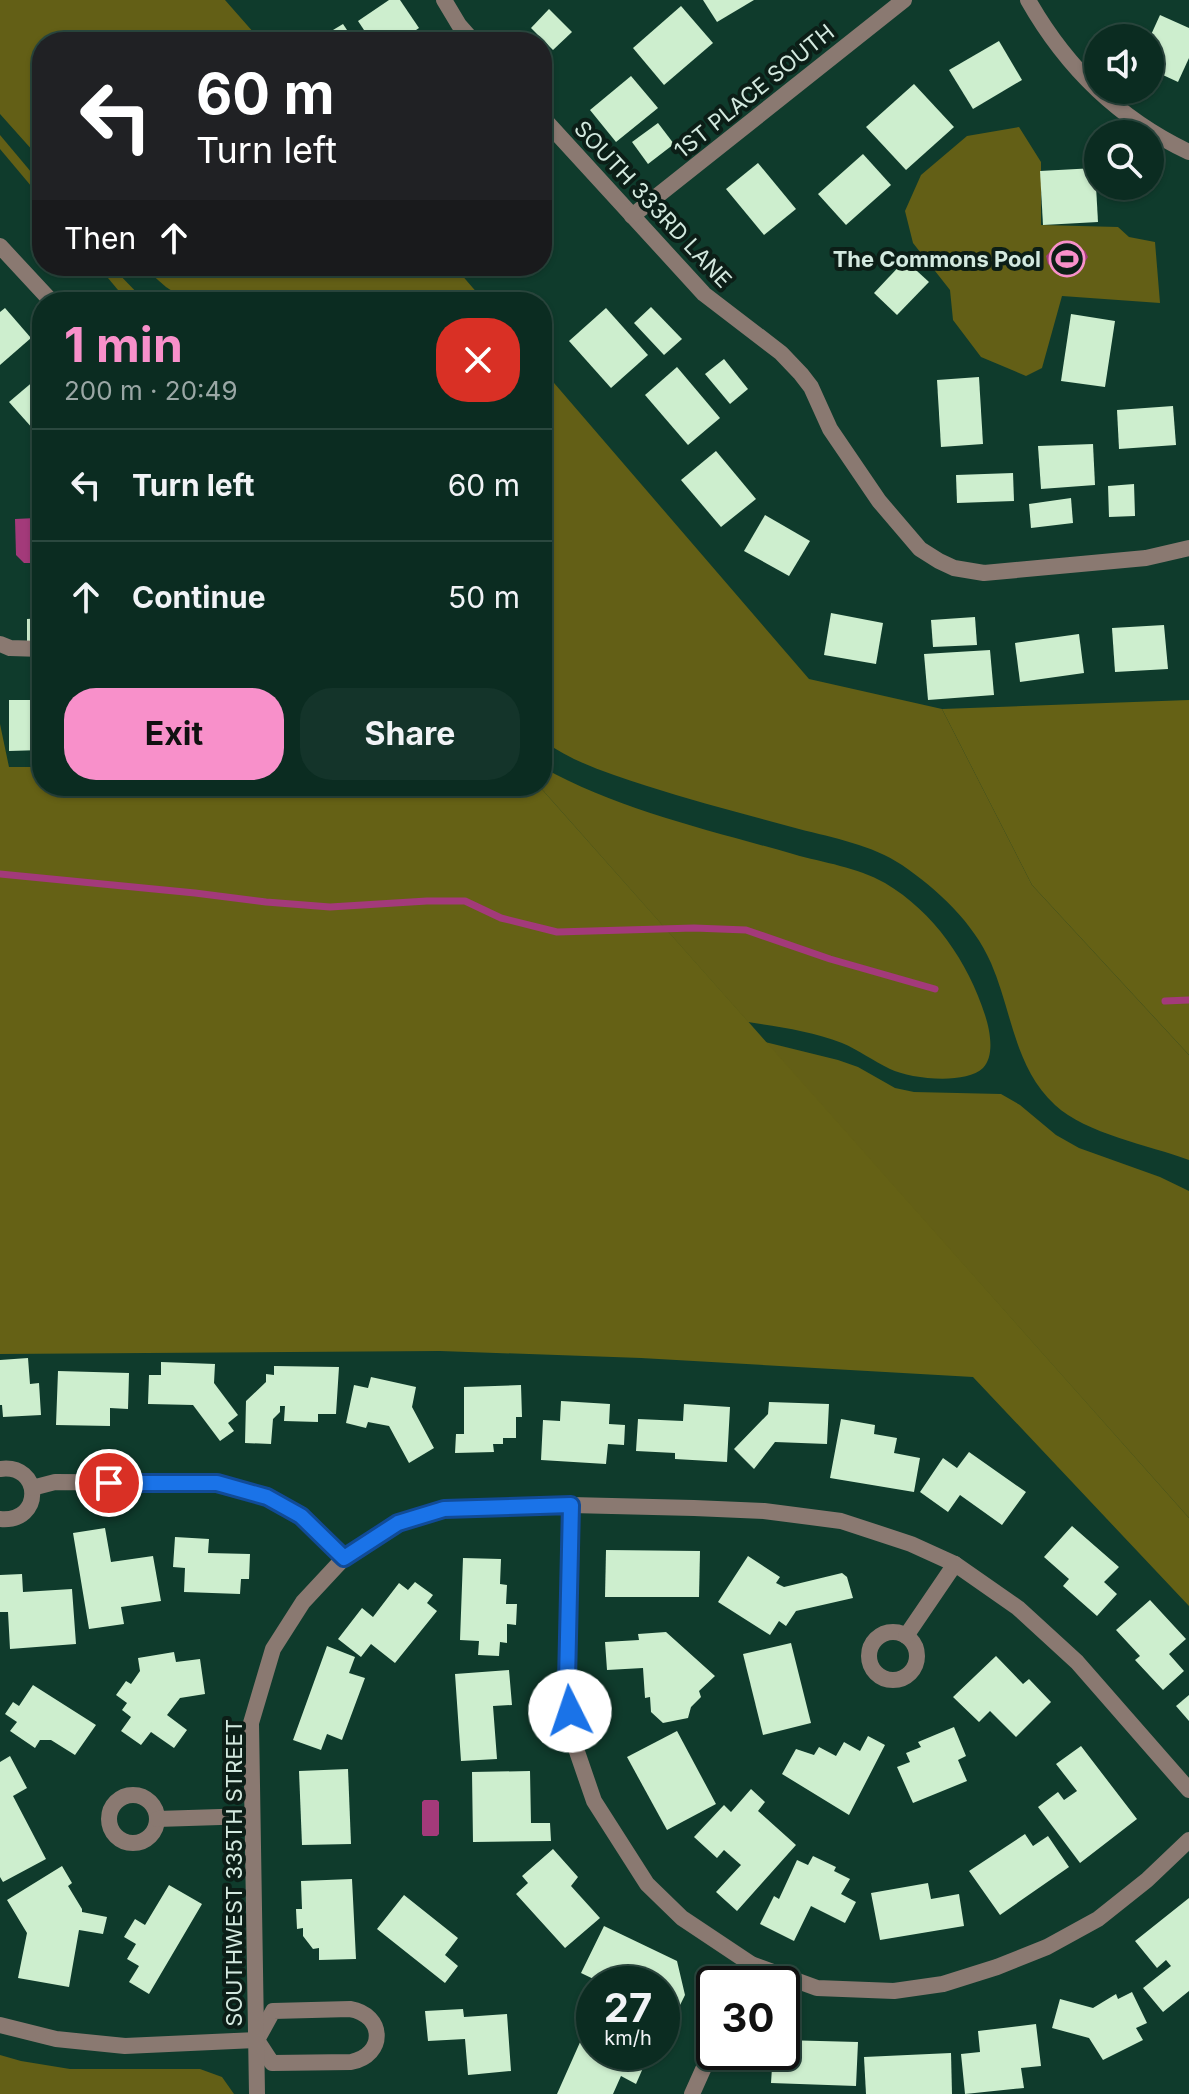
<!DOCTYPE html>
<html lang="en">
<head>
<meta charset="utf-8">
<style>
	body { margin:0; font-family:Inter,sans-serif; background:#14342a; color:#f1f3f6; height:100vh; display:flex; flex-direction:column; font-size:30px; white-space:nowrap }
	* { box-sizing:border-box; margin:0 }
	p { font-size:26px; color:#9aa7a5 }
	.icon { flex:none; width:44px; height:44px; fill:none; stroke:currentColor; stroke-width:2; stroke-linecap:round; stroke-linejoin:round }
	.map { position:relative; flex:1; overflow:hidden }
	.sheet { position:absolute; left:32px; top:292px; width:520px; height:504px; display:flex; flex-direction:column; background:#0b2c21; border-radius:32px; box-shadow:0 2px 6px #0004,0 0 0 2px #2b483f }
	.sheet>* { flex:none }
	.banner { position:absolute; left:32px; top:32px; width:520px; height:244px; border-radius:32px; box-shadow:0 2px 6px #0004,0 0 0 2px #2b483f; background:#202124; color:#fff; overflow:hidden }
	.controls { position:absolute; left:1084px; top:24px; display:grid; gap:16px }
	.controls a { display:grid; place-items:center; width:80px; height:80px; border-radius:50%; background:#0b2c21; box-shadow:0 2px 6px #0004,0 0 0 2px #2b483f; font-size:40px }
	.speed { position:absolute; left:576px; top:1966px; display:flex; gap:16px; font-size:40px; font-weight:700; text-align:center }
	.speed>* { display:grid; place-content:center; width:104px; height:104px; border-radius:50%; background:#0b2c21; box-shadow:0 2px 6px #0004,0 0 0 2px #2b483f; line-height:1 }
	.speed small { font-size:20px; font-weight:400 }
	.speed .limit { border:4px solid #111; border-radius:12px; background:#fff; color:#111 }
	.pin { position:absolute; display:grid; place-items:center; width:68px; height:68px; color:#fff; margin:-34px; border:4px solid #fff; border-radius:50%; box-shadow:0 2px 8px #0007 }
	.me { position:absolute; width:88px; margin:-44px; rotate:356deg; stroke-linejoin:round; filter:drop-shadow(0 0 6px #0008) }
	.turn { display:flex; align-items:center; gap:28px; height:168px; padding:0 32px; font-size:36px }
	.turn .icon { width:104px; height:104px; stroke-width:2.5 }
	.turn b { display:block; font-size:56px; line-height:68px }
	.then { display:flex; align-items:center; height:76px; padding:0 32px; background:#0003; gap:16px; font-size:30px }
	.round { display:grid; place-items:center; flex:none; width:84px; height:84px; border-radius:32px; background:#14342a }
	.head { display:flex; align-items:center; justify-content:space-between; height:136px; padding:0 32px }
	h1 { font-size:48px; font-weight:700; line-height:60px; color:#f890ca }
	.cta { display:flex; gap:16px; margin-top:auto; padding:16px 32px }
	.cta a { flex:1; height:92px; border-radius:32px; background:#f890ca; color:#111; font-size:32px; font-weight:700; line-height:92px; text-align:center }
	.cta a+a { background:#14342a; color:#f1f3f6 }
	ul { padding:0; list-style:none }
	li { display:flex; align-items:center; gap:24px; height:112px; padding:0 32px; border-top:2px solid #2b483f }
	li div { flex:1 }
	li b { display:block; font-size:30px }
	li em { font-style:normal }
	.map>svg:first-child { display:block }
	.green { fill:#635f16 }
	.forest { fill:#656115 }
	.water { fill:#a33a7a }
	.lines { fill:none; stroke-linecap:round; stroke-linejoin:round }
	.stream { stroke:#a33a7a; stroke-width:7 }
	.building { fill:#cdeece }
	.minor { stroke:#8a7971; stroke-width:16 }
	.route-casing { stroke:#114b97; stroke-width:20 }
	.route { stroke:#1a73e8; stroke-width:14 }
	.labels { text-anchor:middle; stroke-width:8; stroke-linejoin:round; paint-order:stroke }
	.street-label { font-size:22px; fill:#d3e9df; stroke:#0c1e17 }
	.poi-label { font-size:22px; font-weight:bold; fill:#d3e9df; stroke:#0c1e17; text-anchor:end }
</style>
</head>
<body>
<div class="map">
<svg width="1189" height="2094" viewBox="0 0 1189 2094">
	<rect width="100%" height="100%" fill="#0f3b2c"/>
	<g class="green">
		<path d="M0,0H225L262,42H42V161L0,114Z"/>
		<path d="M1019,127L1041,162V225L1118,227L1129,237L1155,242L1160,303L1062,296L1042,368L1026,376L981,357L953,320L950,290L913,243L905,211L921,175L967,136Z"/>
		<path d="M0,135L42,185V199L0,149Z"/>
		<path d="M98,266H111L146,302H128Z"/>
		<path d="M142,266H454L485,302H189L166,287Z"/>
		<path d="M542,369L809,679L942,709L1032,885L1189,1055V1160C1149,1145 1086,1134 1055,1105C1014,1067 1012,1011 991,963C973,922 938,890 902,865C872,845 834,838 799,829C748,815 697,802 647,786C610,774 574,763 542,740Z"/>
		<path d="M542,767C619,810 709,830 793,854C824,863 857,867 885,883C934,912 968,962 985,1015C990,1030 995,1056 983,1068C965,1085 911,1079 890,1069C873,1061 859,1050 842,1043C812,1031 779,1027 748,1022L539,786H542Z"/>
		<path d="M765,1042L838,1060L858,1067L895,1088L914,1092L1001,1094L1020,1105L1056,1135L1079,1148L1160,1177L1189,1191V1518Z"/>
		<path d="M0,2055L21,2061L70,2069H200L222,2077L234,2094H0Z"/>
	</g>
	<g class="forest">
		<path d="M1189,700V1055L1032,885L942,709Z"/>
		<path d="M0,724L9,767H42V786H539L1189,1518V1606L973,1377L641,1358L440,1351L0,1354Z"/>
	</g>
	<g class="water">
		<path d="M1054,248L1066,252L1080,248L1085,251L1088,257C1082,268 1068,269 1057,270L1048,264L1046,256Z"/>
		<path d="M36,518L37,563H24L16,555L15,519Z"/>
		<path d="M424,1800H437L439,1802V1834L437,1836H423L422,1834V1802Z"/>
	</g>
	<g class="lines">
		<g class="stream">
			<path d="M0,874L195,893L266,902L330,907L427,901H465L501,918L557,932L694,928L746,930L830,959L935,989"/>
			<path d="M1165,1001L1189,1000"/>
		</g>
	</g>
	<g class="building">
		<path d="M389,0H400L419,28L398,42H372L358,21Z"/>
		<path d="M703,0H754L717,22Z"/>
		<path d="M681,6L713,43L664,85L633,48Z"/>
		<path d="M549,9L572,32L553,50L531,28Z"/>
		<path d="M1160,15L1189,28V58L1178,82L1150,69V37Z"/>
		<path d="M343,24L355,42H313Z"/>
		<path d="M999,41L1022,80L973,109L949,70Z"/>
		<path d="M631,76L658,108L616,142L590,110Z"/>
		<path d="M914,84L954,127L906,170L866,127Z"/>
		<path d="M658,123L674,144L648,164L632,142Z"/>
		<path d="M863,154L891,185L846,225L818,194Z"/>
		<path d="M758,163L796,209L764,235L726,189Z"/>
		<path d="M1095,168L1098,222L1043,225L1040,171Z"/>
		<path d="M905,260L929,282L897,315L874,293Z"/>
		<path d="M651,307L682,339L664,355L634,323Z"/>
		<path d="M5,308L31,338L0,365V312Z"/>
		<path d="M606,308L648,355L611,388L569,341Z"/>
		<path d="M1071,314L1115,321L1105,387L1061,381Z"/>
		<path d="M724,359L748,389L730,404L705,374Z"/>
		<path d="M677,367L720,418L688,445L645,395Z"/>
		<path d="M42,374V439L9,402Z"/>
		<path d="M979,377L983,444L941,447L937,380Z"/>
		<path d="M1173,406L1176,445L1119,449L1117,410Z"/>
		<path d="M1093,444L1095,485L1041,489L1038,446Z"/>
		<path d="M716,451L756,499L721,527L681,480Z"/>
		<path d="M1013,473L1014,501L957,503L956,475Z"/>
		<path d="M1134,484L1135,516L1109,517L1108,486Z"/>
		<path d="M1071,498L1073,523L1031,528L1029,504Z"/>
		<path d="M765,515L810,541L789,576L744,551Z"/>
		<path d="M831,613L883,623L876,664L824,655Z"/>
		<path d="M975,617L977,645L933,647L931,620Z"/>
		<path d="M42,618V642H27V619Z"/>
		<path d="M1164,625L1168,669L1115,672L1112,628Z"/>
		<path d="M1079,634L1084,673L1020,682L1015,643Z"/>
		<path d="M990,650L994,695L928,700L924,654Z"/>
		<rect x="30" y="662" width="12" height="22"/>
		<path d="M9,700H42V750L9,751Z"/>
		<path d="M28,1358L30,1384L39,1383L41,1415L3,1417L2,1405H0V1360Z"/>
		<path d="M161,1362L215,1364L214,1383L238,1415L228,1423L234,1431L220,1441L193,1405L148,1404L149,1375H161Z"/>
		<path d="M274,1366L339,1367L336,1414H318V1422L284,1421L285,1406H280V1412L273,1419L271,1444L245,1443L246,1401L266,1382V1374L274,1375Z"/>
		<path d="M58,1371L129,1373L128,1409L110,1408V1426L56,1425Z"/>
		<path d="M371,1377L416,1387L412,1407L434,1448L409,1463L389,1426L368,1422L366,1428L346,1423L354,1385L368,1388Z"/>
		<path d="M521,1385L522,1417H516V1438H503V1444H493L494,1452L455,1453L456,1434H464V1387Z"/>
		<path d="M561,1401L610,1404L609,1424L625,1425L624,1445L608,1444L606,1464L541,1460L543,1420L560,1421Z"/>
		<path d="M769,1402L829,1404L827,1444L775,1442L754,1469L734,1449L768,1414Z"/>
		<path d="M684,1404L730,1407L727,1462L675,1459V1453L636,1451L638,1419L683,1421Z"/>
		<path d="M841,1419L875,1425L874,1434L897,1438L894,1453L920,1458L914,1492L830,1478Z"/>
		<path d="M969,1452L1026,1492L1002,1525L960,1495L948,1512L920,1492L943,1458L957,1468Z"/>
		<path d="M1072,1526L1119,1567L1104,1582L1117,1594L1097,1616L1063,1586L1069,1579L1044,1557Z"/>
		<path d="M105,1528L111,1562L153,1556L161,1601L121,1607L124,1624L89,1629L73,1533Z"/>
		<path d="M175,1537L209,1539L208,1553L250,1554L249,1579H241L240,1594L184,1592L185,1568L173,1567Z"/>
		<path d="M606,1550L700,1551L699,1597H605Z"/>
		<path d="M748,1556L780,1577L776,1583L784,1587L842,1573L847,1577L853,1598L796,1611L786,1626L779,1621L770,1635L718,1602Z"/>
		<path d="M463,1558L501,1559L500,1584L507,1585L506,1604H517L516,1625L507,1624V1643L500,1642L499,1656L478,1655L479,1641L460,1640Z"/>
		<path d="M22,1574L23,1592L72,1589L76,1644L10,1649L8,1612H0V1575Z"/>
		<path d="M415,1582L433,1595L427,1603L437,1611L395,1663L371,1644L361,1657L338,1639L362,1608L373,1617L399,1583L408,1590Z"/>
		<path d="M1150,1600L1186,1639L1169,1654L1184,1671L1163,1690L1135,1660L1140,1656L1116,1630Z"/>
		<path d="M666,1632L715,1676L699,1691L701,1697L691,1707L688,1718L663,1723L651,1712L650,1697L645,1698L643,1668L607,1670L605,1642L639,1640L638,1634Z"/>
		<path d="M791,1643L811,1723L763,1735L743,1654Z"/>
		<path d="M327,1646L355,1657L349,1673L365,1678L342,1740L327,1734L321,1750L293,1740Z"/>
		<path d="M174,1652L176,1662L200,1659L205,1694L180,1698L167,1715L187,1730L174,1748L151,1732L141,1745L121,1731L131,1717L122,1710L127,1703L116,1695L126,1681L131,1684L140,1671L138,1658Z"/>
		<path d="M996,1656L1023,1684L1029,1679L1051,1702L1016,1737L990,1711L979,1722L953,1697Z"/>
		<path d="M509,1670L512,1705L493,1706L497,1759L461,1761L455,1674Z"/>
		<path d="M33,1685L96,1725L75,1755L51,1740H40L35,1748L10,1731L17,1722L5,1714L13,1702L19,1706Z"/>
		<path d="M1189,1695V1721L1176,1706Z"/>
		<path d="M954,1727L966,1756L958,1760L967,1781L913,1803L897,1767L910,1762L906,1753L921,1747L918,1742Z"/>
		<path d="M677,1731L716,1804L667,1830L627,1757Z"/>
		<path d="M868,1736L885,1745L849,1815L782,1774L796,1749L814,1755L819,1747L836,1756L844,1742L860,1751Z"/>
		<path d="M1081,1746L1137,1819L1080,1863L1038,1807L1058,1792L1064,1800L1077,1791L1056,1764Z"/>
		<path d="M10,1756L27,1788L13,1796L46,1859L3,1882L0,1877V1762Z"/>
		<path d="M348,1769L351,1844L302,1845L299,1771Z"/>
		<path d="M530,1771L531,1823H550L551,1841L473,1842L472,1772Z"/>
		<path d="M751,1789L765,1802L758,1811L796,1845L737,1911L716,1892L741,1865L724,1850L717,1858L694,1837L724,1805L731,1812Z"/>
		<path d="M1025,1834L1033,1846L1048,1836L1069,1867L1000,1915L969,1871Z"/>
		<path d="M553,1849L578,1877L571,1886L600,1918L565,1948L516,1894L528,1883L522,1876Z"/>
		<path d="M813,1856L836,1867L834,1871L850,1879L841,1894L856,1902L845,1923L811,1906L794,1941L760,1924L774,1896L779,1899L797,1860L808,1865Z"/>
		<path d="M62,1866L72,1883L68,1886L82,1909V1912L107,1917L103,1934L79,1930L69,1987L18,1978L27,1933L7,1900Z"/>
		<path d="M352,1879L356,1959L319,1960V1948L313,1949L303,1936V1928L297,1929L296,1909H302L301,1881Z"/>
		<path d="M928,1883L931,1899L959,1894L964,1926L880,1940L871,1893Z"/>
		<path d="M169,1885L202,1904L149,1994L129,1982L139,1966L127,1959L136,1944L124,1937L135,1919L145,1925Z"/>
		<path d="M404,1895L458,1938L445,1955L458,1966L445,1983L377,1929Z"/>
		<path d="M1189,1898V1991L1163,2012L1143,1988L1171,1966L1166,1960L1157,1968L1135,1941Z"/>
		<path d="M604,1926L677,1961L685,1995L662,2042V1984H604L581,1973Z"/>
		<path d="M1132,1992L1147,2023L1136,2028L1143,2040L1103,2060L1089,2038L1052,2028L1060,1999L1093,2008L1116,1994L1118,1999Z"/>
		<path d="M463,2009L464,2017L507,2014L511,2071L468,2075L465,2039L428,2041L425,2011Z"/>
		<path d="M1036,2024L1041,2066L1021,2068L1024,2088L965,2094L961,2054L980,2052L978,2031Z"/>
		<path d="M581,2040L594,2045V2052H650L636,2084L621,2076L613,2094H557Z"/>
		<path d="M782,2040L858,2042L856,2086L771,2083L773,2052H782Z"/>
		<path d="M951,2053L952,2094H866L864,2057Z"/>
	</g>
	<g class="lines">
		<g class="minor">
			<path d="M444,0L459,25L474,42"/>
			<path d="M1028,0C1066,67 1119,119 1189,152"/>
			<path d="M542,117L704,294L781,353L801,374L811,387L830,429L879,501L920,549L939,561L954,568L984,573L1146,558L1189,548"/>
			<path d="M632,216L904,0"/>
			<path d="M0,246L52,302"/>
			<path d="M0,644L10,648L42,649"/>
			<path d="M0,1469C42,1463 44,1523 0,1519"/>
			<path d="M32,1488L55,1482L217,1483L267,1497L301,1516L344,1558"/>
			<path d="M571,1505L567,1681L573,1740L594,1801L647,1884L682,1918L751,1964L817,1988L894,1991L943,1984L997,1967L1047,1947L1098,1919L1147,1880L1189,1840"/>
			<circle cx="893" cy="1656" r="24"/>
			<path d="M906,1636L955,1564"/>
			<circle cx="133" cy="1819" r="24"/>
			<path d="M157,1819L252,1816"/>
			<path d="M742,1984L751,1964"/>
			<path d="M350,2009C385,2015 386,2055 351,2062L272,2063L257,2040L273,2011Z"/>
			<path d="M0,2025L56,2039L125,2046L257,2040"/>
			<path d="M257,2094L251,1723L273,1649L303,1602L344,1558L398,1523L444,1509L571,1505L694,1508L764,1511L841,1521L911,1544L955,1564L1018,1608L1077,1662L1189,1790"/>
			<path d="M692,2094L714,2045"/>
		</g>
	</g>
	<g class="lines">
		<g class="route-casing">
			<path id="route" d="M109,1483H217L267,1497L301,1516L344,1558L398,1523L444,1509L571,1505L567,1681L570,1711"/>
		</g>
		<use href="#route" class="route"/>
	</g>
	<defs>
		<g id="stadium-ring" transform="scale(1.8)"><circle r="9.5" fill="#0c1e17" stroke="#f890ca" stroke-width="1.5"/><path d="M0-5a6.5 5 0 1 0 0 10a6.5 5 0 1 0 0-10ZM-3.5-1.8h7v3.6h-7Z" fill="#f890ca"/></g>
	</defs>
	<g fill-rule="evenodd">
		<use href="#stadium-ring" x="1067" y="259"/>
	</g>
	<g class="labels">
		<g class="street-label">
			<text transform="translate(754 91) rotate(-39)" y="8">1ST PLACE SOUTH</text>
			<text transform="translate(653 204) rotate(47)" y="8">SOUTH 333RD LANE</text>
			<text transform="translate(234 1873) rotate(-90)" y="8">SOUTHWEST 335TH STREET</text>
		</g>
		<g class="poi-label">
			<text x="1041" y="267">The Commons Pool</text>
		</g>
	</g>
</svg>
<div class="controls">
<a><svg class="icon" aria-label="sound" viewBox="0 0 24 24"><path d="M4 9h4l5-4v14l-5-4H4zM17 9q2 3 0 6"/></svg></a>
<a><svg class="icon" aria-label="search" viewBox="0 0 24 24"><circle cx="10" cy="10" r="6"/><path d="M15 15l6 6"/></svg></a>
</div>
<div class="speed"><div>27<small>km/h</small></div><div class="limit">30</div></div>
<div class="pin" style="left:109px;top:1483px;background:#d93025"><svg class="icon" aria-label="arrive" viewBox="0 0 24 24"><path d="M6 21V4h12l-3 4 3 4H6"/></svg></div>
<svg class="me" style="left:570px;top:1711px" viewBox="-20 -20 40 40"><circle r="19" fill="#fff"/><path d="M0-13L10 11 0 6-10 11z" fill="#1a73e8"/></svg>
<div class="banner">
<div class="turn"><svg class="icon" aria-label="left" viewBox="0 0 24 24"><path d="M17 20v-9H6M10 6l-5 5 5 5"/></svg><div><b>60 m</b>Turn left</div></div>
<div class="then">Then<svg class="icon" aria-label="ahead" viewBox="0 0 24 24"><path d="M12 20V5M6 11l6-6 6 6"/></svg></div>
</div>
<section class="sheet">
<div class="head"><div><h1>1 min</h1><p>200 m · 20:49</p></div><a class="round" style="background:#d93025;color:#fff"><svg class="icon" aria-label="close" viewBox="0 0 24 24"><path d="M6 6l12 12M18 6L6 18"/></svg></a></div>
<ul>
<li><svg class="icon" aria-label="left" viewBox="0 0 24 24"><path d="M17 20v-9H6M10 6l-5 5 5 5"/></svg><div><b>Turn left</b></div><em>60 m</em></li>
<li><svg class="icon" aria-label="ahead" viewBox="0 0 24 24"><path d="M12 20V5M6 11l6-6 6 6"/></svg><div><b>Continue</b></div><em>50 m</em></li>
</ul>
<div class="cta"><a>Exit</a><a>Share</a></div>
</section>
</div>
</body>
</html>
